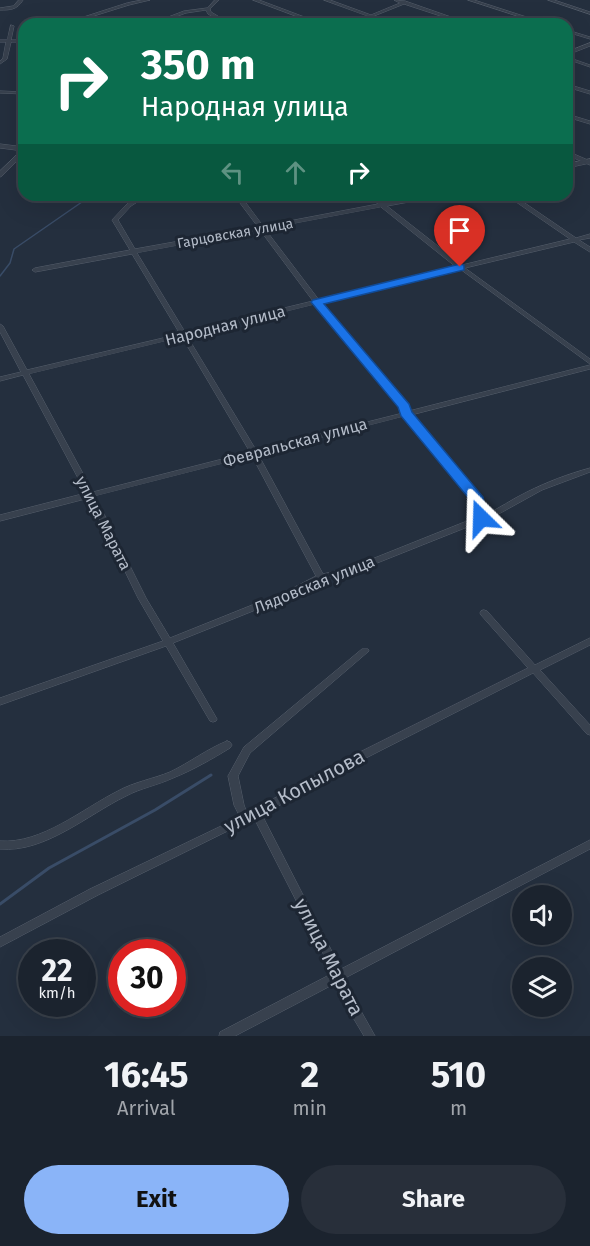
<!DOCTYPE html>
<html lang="en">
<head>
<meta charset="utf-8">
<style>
	body { margin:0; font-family:"Fira Sans",sans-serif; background:#282f3a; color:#f1f3f6; height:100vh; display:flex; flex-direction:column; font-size:22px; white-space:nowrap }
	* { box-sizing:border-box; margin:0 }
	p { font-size:20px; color:#a0a4aa }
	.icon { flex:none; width:33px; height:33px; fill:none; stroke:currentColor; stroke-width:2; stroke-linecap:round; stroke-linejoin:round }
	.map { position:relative; height:1036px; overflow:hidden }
	.drawer { display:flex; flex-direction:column; background:#1b232e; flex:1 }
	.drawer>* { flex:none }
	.hud { position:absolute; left:18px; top:18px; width:555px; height:183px; border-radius:18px; box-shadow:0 6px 24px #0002,0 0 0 2px #39404a; background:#0b6e4f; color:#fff; overflow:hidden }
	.fabs { position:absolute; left:512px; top:885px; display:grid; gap:12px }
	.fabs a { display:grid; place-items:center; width:60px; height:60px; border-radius:50%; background:#1b232e; box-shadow:0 6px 24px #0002,0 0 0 2px #39404a; font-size:30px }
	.speed { position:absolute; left:18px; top:939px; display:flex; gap:12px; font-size:30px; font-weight:700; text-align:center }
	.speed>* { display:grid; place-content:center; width:78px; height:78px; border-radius:50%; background:#1b232e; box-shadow:0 6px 24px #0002,0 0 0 2px #39404a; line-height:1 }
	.speed small { font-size:15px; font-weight:400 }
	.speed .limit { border:9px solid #d22; background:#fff; color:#111 }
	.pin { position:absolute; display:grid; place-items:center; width:51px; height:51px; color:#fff; margin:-62px -26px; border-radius:50% 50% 50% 0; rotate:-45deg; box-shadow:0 0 6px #0007 }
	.pin .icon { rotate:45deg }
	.me { position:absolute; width:66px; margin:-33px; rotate:338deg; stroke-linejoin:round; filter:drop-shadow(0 0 4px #0008) }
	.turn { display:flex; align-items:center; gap:21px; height:126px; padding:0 24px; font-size:27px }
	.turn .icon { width:78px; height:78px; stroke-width:2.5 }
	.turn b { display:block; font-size:42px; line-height:51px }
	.lanes { display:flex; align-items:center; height:57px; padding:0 24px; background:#0003; justify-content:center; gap:30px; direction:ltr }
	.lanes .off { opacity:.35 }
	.eta { display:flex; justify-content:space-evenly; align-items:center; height:102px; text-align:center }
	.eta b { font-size:36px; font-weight:700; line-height:42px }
	.primary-button { display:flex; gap:12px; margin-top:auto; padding:12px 24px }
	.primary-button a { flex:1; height:69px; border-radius:36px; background:#8ab4f8; color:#111; font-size:24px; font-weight:700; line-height:69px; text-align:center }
	.primary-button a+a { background:#282f3a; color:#f1f3f6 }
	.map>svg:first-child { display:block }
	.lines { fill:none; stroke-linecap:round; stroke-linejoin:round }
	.stream-far1 { stroke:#394c67; stroke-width:1.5 }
	.stream { stroke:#394c67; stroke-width:3 }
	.minor-casing { stroke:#565f6c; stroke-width:1 }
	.tertiary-casing { stroke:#565f6c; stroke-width:1 }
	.minor { fill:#38414e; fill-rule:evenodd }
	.tertiary { fill:#38414e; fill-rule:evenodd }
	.route { fill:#1a73e8; stroke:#114b97; stroke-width:1.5 }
	.labels { text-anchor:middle; stroke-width:6; stroke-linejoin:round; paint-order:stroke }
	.far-street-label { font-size:14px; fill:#b4bcc9; stroke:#1d2633 }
	.street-label { font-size:16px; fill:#b4bcc9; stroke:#1d2633 }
	.near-street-label { font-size:20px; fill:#b4bcc9; stroke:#1d2633 }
</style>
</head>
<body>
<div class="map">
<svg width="590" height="1036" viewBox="0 0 590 1036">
	<rect width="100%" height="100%" fill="#242f3e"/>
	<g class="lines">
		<path class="stream-far1" d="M0,276L10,263L14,249L92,195"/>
		<path class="stream" d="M0,904L49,868L155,810L211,775"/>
		<g class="minor-casing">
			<g id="minor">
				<path d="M19,0H23C17,10 10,10 0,10V8L13,6Z"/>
				<path d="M142,0H150L129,5L68,24H62L127,3Z"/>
				<path d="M215,0H219L210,9L211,12L231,24H226L208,14L206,10L186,13L156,24H150L184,11L207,8Z"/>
				<path d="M253,0H259L323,24H317Z"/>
				<path d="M324,0H330L371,15L400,3L394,0L405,1L471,24H465L404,4L374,16L395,24H389L371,17L355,24H349L367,16Z"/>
				<path d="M468,0H474L548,24H542Z"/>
				<path d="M548,0H554L590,12V14Z"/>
				<path d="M11,25L14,26L11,40H24V42H11L7,59L0,64V61L3,58L6,42H0V40H7Z"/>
				<path d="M567,30L590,37V39L567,32Z"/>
				<path d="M590,43V46L567,55V52Z"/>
				<path d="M567,57L590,65V67L567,59Z"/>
				<path d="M567,84L590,91V94L567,87Z"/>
				<path d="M0,91L24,92V94L0,93Z"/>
				<path d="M567,114L590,121V124L567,117Z"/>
				<path d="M0,144L24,147V151L0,148Z"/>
				<path d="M590,159V163L567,168V164Z"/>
				<path d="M141,195H148L131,206L118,220L135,249L258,227L234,195H240L263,226L378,204L367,195H373L384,203L427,195H439L436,197L387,206L462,265L570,239L506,195H513L576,238L590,234V238L579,240L590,247V252L574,242L465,268L590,359V364L460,269L321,303L406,406L409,411L590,365V369L411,415L481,498L484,515C499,509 512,499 527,492C547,482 568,474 590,468V472L542,490L495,516L357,571L323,579L293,595L173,643L217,719L216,721L213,722L210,721L166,646L0,705V698L163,641L138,598L89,498L0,521V515L86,493L23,375L0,381V377L21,372L0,332V324L3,326L27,370L180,334L132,254L35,272L32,270L35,268L130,250L112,220L127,204ZM381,207L456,267L319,300L265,229ZM260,230L313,301L185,332L137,253ZM316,304L401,407L403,413L256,450L187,336ZM182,337L250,452L93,492L29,374ZM405,416L474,501L477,517L352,567L323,574L258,454ZM252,456L316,576L287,591L170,638L146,598L95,496Z"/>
				<path d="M484,610L487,611L535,665L590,638V645L540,670L590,725V735L587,734L533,673L360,761L262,815L341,969L590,840V849L345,978L348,988L375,1036H364L339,994L336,983L235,1036H219L220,1032L333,973L254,818L98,895L0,947V937L90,889L240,817L234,805L228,776L244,747L362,649H368L369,651L250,753L238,776L244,805L247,813L354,755L528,668L481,615L480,613L481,611Z"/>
				<path d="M227,741L230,742L232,745L230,748C212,759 193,770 173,778C158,785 141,788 126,796C87,815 45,853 0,849V841C42,844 82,809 118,791C134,782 153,779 170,772C189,763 207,749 227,741Z"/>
			</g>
		</g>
		<g class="tertiary-casing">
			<g id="tertiary">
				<path d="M24,148V154L2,176L0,177V171Z"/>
				<path d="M567,151L590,161V165L567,155Z"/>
			</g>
		</g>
		<use href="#minor" class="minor"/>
		<use href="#tertiary" class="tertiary"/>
	</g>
	<path class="route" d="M460,264L464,265V270L324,304L409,404L412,412L483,497L487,518L481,522L474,518L471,501L401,416L398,407L311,302L313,300Z"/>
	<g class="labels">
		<g class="far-street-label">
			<text transform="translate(235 233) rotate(-10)" y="5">Гарцовская улица</text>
		</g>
		<g class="street-label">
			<text transform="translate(225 325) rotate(-14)" y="6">Народная улица</text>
			<text transform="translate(295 442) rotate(-15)" y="6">Февральская улица</text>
			<text transform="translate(104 523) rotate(63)" y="6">улица Марата</text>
			<text transform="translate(314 584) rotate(-22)" y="6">Лядовская улица</text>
		</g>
		<g class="near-street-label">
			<text transform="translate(294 791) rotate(-28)" y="7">улица Копылова</text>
			<text transform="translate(329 957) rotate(63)" y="7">улица Марата</text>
		</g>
	</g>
</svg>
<div class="fabs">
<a><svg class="icon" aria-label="sound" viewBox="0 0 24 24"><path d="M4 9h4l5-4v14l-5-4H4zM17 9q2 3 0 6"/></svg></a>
<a><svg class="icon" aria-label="layers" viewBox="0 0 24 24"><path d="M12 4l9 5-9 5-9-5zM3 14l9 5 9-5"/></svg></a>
</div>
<div class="speed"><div>22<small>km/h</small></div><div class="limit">30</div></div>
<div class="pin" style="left:460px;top:267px;background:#d93025"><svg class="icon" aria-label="arrive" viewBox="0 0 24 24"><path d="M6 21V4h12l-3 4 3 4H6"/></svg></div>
<svg class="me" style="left:481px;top:518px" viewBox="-20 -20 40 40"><path d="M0-17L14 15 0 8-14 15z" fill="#1a73e8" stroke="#fff" stroke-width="4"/></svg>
<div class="hud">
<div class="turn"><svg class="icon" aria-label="right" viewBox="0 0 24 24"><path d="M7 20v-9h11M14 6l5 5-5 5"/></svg><div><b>350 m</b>Народная улица</div></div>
<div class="lanes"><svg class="icon off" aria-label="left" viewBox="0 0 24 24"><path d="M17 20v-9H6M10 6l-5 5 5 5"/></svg><svg class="icon off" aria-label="ahead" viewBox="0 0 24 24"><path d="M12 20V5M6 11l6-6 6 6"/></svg><svg class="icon" aria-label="right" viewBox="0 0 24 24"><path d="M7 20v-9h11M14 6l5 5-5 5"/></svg></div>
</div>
</div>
<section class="drawer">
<div class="eta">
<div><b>16:45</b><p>Arrival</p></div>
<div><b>2</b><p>min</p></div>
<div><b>510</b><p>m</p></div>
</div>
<div class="primary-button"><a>Exit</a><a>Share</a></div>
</section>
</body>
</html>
